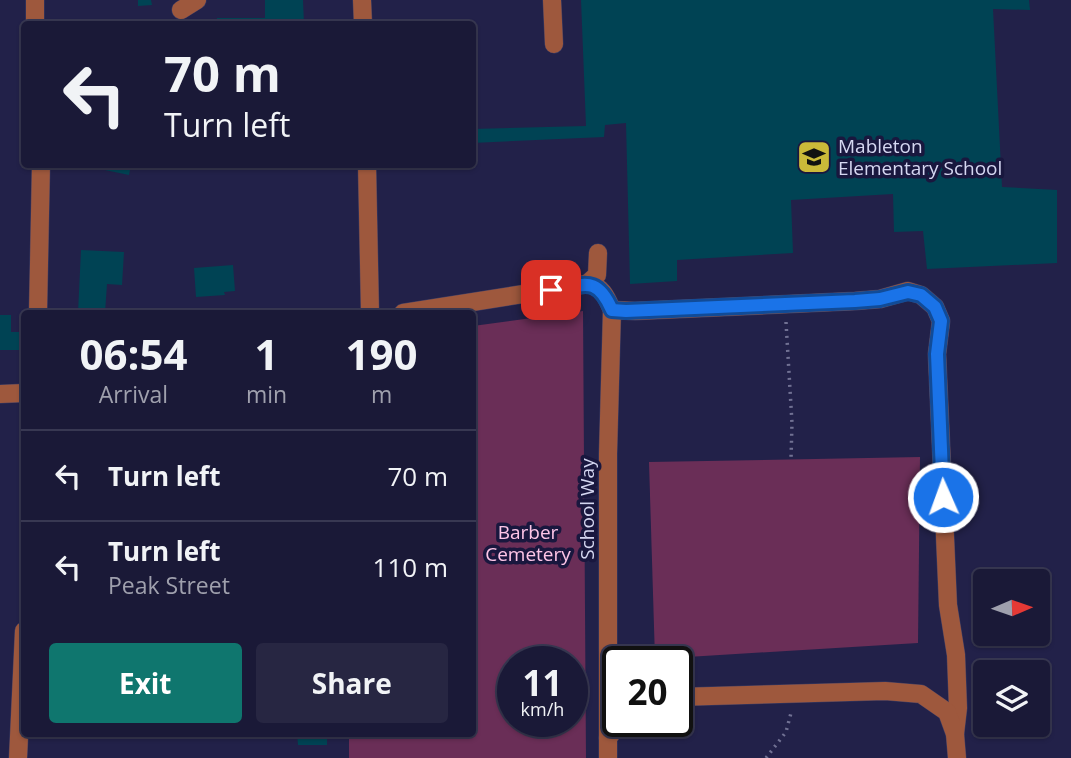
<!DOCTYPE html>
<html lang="en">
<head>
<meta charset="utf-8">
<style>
	body { margin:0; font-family:"Open Sans",sans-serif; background:#272642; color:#f1f3f6; height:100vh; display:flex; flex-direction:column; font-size:26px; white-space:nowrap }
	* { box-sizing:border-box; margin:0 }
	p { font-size:23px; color:#9fa0ad }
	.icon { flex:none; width:38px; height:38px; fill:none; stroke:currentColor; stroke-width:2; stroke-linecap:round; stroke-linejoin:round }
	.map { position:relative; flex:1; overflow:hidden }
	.drawer { position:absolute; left:21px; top:310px; width:455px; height:427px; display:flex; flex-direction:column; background:#1a1937; border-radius:7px; box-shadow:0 2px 5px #0004,0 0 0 2px #383852 }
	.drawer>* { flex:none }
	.hud { position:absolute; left:21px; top:21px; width:455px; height:147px; border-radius:7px; box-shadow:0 2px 5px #0004,0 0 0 2px #383852; background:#1a1937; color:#f1f3f6; overflow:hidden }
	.needle { width:46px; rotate:88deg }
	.buttons { position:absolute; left:973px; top:569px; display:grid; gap:14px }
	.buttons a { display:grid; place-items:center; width:77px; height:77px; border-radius:7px; background:#1a1937; box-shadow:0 2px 5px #0004,0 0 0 2px #383852; font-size:35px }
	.speed { position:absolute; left:497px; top:646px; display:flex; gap:14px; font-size:35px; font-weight:700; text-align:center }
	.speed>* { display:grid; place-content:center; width:91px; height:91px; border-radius:50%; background:#1a1937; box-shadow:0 2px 5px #0004,0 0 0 2px #383852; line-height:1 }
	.speed small { font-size:18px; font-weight:400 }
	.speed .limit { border:4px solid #111; border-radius:10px; background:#fff; color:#111 }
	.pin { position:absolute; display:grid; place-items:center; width:60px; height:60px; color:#fff; margin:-30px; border-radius:14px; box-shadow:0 4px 10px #0006 }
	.me { position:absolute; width:77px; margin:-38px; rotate:358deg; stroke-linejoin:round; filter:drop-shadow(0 0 5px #0008) }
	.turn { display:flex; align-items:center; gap:24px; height:147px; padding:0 28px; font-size:32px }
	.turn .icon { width:91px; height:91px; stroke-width:2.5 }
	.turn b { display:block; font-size:49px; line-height:60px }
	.eta { display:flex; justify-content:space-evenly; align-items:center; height:119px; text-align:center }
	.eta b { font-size:42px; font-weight:700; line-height:49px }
	.cta { display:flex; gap:14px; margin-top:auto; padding:14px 28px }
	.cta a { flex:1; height:80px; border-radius:7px; background:#0f766e; color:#fff; font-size:28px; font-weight:700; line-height:80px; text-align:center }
	.cta a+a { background:#272642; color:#f1f3f6 }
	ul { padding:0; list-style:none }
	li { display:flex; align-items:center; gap:21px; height:91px; padding:0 28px; border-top:2px solid #383852 }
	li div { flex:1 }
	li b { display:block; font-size:26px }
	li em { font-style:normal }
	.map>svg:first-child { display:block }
	.green { fill:#6a2e57; fill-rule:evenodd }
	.building { fill:#004354 }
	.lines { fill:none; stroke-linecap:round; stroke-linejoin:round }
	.minor-casing { stroke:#3f3e64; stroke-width:19 }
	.path { stroke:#717193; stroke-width:3.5; stroke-dasharray:2 5; stroke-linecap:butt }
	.minor { stroke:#9e583d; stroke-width:18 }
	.route-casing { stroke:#114b97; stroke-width:18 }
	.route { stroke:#1a73e8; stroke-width:12 }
	.labels { text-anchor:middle; stroke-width:7; stroke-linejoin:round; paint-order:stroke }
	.poi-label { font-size:19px; fill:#d5d7f1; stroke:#19173e; text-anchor:start }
	.street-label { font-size:19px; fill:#d5d7f1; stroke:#19173e }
	.park-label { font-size:19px; fill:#fdc5e7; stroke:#19173e }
</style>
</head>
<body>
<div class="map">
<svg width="1071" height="758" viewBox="0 0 1071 758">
	<rect width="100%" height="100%" fill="#222149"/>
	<g class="green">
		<path d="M583,311L586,758H349V733H472L473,326ZM513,662H572V721H513Z"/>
		<path d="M920,457L918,643L655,659L649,462Z"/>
	</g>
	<g class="building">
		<path d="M138,0H151L152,5L138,6Z"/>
		<path d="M265,0H303L304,24H217V18H265Z"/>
		<path d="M581,0H1029L1030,10L993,9L1002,187L1057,190V263L927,269L923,231L894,232L893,194L791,200L793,253L677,260V281L630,284L626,123L605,125L604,137L472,143V129L586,126Z"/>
		<path d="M101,164H131L129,175L100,169Z"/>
		<path d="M81,250L124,252L122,285L107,284L105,313H78Z"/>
		<path d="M233,265L235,291L224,292L225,295L196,297L194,268Z"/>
		<path d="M0,315H11V332H20V350H0Z"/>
		<path d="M79,733H122L123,735L79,737Z"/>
		<path d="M297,733H327V745H298Z"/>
	</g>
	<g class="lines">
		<g class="minor-casing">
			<g id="minor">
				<path d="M35,0V24"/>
				<path d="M362,0L363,24"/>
				<path d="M552,0L554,44"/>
				<path d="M181,10L197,0"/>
				<path d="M367,164L370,313"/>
				<path d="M587,284L597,275L598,253"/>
				<path d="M612,310L635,311L855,301L880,299L908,291L921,295L935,307L941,321L937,354L948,605L956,655L958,708L955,734"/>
				<path d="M38,313L41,164"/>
				<path d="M403,313L587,284C602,286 606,296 612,310L608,454V738"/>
				<path d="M0,394L24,393"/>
				<path d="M677,697L885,691L921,694L947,712L955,734L957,758"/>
				<path d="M18,758L24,631"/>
				<path d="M608,758V738L621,721"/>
			</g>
		</g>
		<g class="path">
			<path d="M786,322L792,423L791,459"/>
			<path d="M766,758L786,732L791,713"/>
		</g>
		<use href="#minor" class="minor"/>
	</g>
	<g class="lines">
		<g class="route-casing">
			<path id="route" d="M551,290C584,286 596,274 612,310L626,311L855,301L880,299L908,292L921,295L935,307L941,321L937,354L943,497"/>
		</g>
		<use href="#route" class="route"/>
	</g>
	<defs>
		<g id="school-square" transform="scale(1.75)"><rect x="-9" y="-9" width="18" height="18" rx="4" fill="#cbba39" stroke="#19173e"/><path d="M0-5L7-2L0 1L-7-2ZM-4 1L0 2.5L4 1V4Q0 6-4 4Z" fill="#111"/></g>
	</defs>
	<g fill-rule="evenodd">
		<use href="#school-square" x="814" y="157"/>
	</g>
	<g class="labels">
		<g class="poi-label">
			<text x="838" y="153">Mableton<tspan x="838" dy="22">Elementary School</tspan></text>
		</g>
		<g class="street-label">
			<text transform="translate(587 509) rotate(-90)" y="7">School Way</text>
		</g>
		<g class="park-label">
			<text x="528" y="539">Barber<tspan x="528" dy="22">Cemetery</tspan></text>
		</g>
	</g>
</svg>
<div class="buttons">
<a><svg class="needle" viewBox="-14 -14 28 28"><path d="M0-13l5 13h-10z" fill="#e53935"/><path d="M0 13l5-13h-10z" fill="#9fa0ad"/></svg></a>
<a><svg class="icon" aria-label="layers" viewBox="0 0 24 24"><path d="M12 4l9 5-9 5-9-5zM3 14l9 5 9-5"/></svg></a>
</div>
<div class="speed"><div>11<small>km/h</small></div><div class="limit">20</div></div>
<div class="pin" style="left:551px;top:290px;background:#d93025"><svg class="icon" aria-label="arrive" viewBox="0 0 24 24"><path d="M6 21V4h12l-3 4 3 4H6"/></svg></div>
<svg class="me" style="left:943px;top:497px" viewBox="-20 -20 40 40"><circle r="17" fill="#1a73e8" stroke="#fff" stroke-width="3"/><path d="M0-11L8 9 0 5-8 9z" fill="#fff"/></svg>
<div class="hud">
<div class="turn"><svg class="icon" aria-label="left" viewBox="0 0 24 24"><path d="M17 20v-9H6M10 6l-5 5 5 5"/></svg><div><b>70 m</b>Turn left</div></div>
</div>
<section class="drawer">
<div class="eta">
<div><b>06:54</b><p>Arrival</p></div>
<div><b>1</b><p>min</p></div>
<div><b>190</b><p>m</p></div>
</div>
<ul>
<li><svg class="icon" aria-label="left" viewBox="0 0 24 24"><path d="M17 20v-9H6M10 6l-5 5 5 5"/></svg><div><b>Turn left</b></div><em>70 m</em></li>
<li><svg class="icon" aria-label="left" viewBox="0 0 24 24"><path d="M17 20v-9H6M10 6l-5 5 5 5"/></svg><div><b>Turn left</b><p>Peak Street</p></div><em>110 m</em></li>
</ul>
<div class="cta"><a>Exit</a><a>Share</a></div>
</section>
</div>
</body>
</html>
